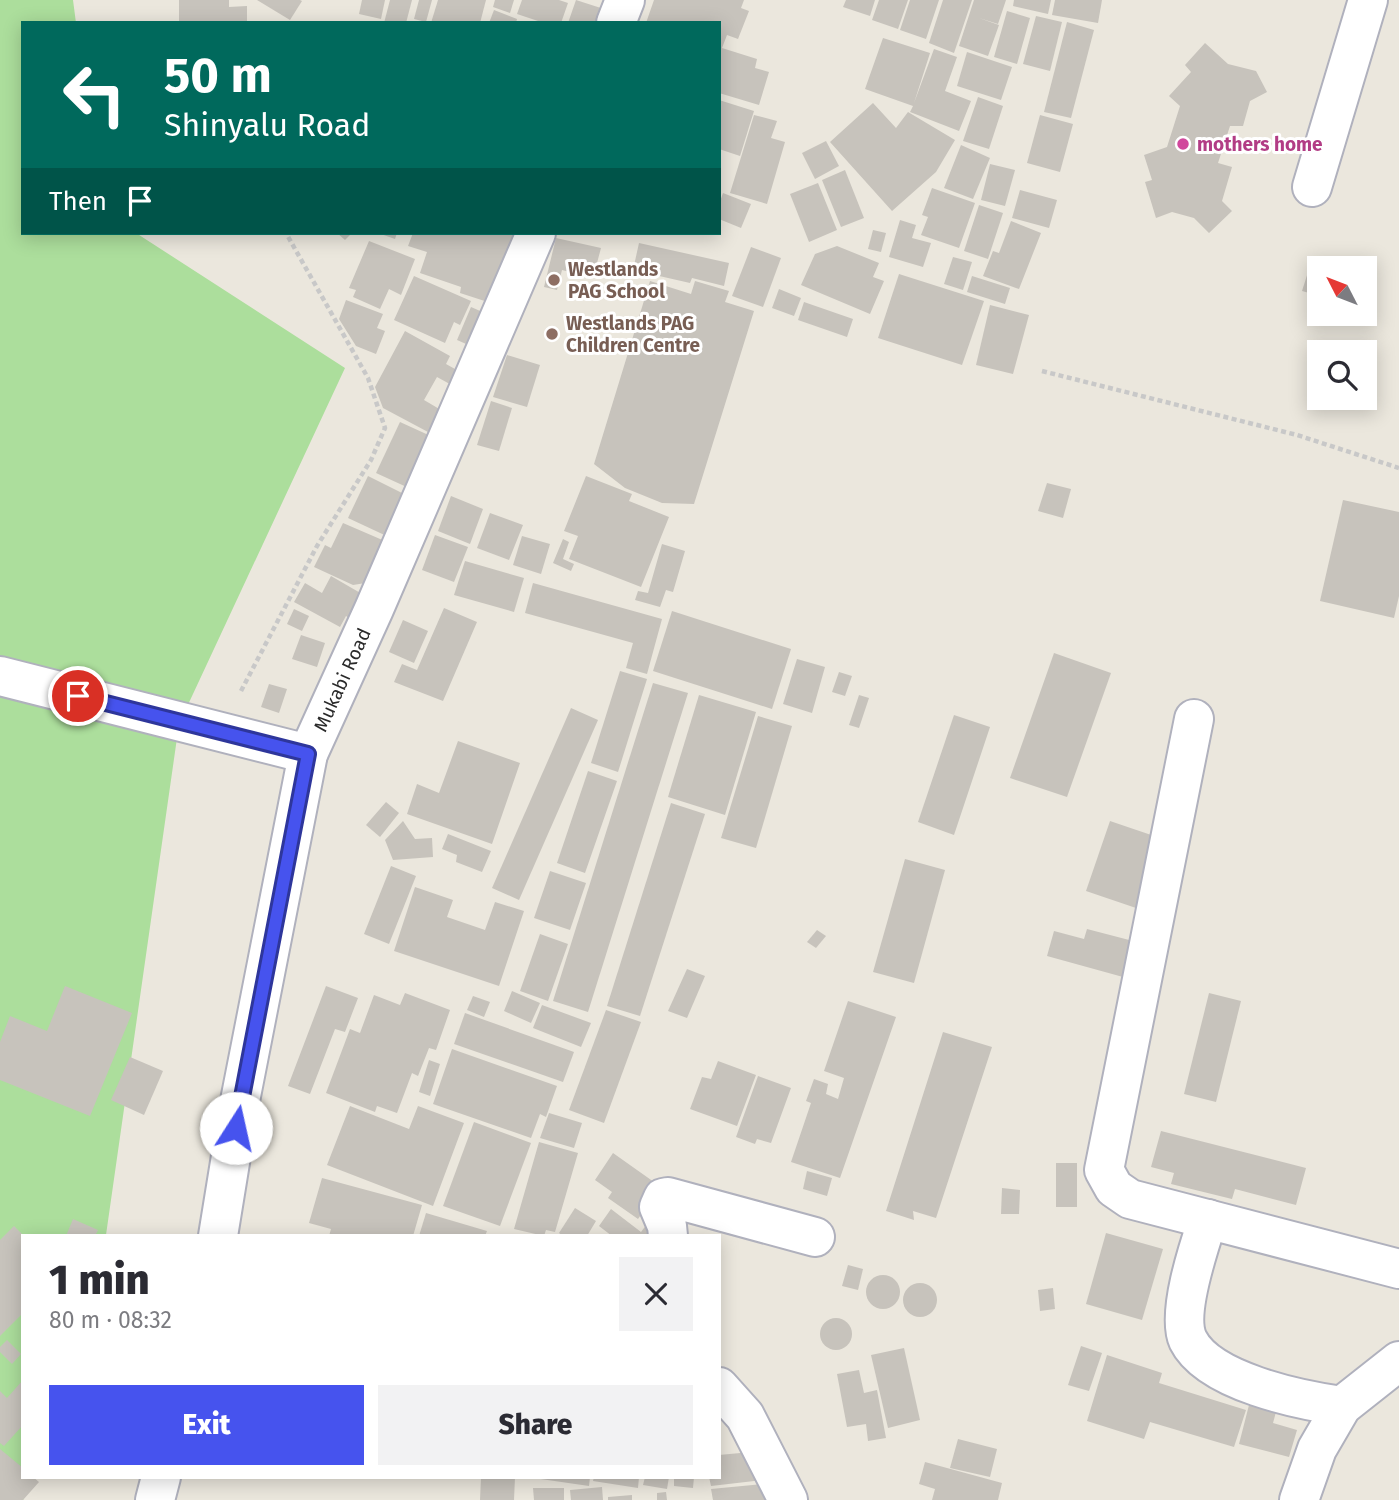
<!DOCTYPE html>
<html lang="en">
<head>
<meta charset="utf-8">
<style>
	body { margin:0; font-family:"Fira Sans",sans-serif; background:#f2f2f3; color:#2b2b33; height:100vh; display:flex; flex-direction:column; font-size:26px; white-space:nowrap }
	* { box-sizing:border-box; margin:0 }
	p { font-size:23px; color:#7c7c81 }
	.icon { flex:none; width:38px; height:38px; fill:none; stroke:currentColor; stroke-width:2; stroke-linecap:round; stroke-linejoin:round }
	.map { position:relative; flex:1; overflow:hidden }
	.details { position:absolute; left:21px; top:1234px; width:700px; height:245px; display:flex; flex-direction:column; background:#fff; border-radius:0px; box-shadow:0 4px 18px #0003 }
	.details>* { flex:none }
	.hud { position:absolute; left:21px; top:21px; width:700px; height:214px; border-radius:0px; box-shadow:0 4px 18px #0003; background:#00695c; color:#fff; overflow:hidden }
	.needle { width:46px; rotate:312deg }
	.fabs { position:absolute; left:1307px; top:256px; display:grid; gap:14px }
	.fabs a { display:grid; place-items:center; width:70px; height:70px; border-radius:0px; background:#fff; box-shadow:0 4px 18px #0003; font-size:35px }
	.pin { position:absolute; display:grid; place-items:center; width:60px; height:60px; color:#fff; margin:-30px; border:4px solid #fff; border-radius:50%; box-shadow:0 2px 7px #0007 }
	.me { position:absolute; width:77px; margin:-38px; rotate:10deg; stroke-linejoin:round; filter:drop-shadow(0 0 5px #0008) }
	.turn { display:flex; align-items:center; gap:24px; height:147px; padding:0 28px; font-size:32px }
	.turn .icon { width:91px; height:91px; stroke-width:2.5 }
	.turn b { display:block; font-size:49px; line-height:60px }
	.then { display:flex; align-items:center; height:66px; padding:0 28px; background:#0003; gap:14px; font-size:26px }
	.round { display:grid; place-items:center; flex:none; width:74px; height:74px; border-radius:0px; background:#f2f2f3 }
	.summary { display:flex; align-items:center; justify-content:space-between; height:119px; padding:0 28px }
	h1 { font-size:42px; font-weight:800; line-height:52px }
	.primary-button { display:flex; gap:14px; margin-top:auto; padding:14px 28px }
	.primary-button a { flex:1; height:80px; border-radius:0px; background:#4653ee; color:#fff; font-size:28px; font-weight:800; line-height:80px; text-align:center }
	.primary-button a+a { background:#f2f2f3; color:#2b2b33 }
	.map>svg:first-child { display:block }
	.green { fill:#acde9c }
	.building { fill:#c7c3bc }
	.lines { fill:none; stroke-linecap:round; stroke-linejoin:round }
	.minor-casing { stroke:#b0b1bd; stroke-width:42 }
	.path { stroke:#c8c8c8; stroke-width:4.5; stroke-dasharray:5 3.5; stroke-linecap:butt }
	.minor { stroke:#fff; stroke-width:38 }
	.route-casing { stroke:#2e369b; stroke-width:18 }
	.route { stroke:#4653ee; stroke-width:12 }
	.hotel-dot { fill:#d1479c; stroke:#fff; stroke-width:2.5 }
	.education-dot { fill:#8d6e63; stroke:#fff; stroke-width:2.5 }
	.labels { text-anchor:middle; stroke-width:6; stroke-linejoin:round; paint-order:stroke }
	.hotel-label { font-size:19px; font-weight:bold; fill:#b23c85; stroke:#fff; text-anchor:start }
	.education-label { font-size:19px; font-weight:bold; fill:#785e54; stroke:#fff; text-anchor:start }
	.street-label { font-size:19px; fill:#2a2a2a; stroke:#fff }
</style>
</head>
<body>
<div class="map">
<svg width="1399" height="1500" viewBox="0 0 1399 1500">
	<rect width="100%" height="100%" fill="#ebe7dd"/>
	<path class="green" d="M0,0H73L76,23H23V233H136L345,368L179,724L106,1235L23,1236V1477H36L23,1500H0Z"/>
	<g class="building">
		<path d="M179,0H229V7L247,6V23H179Z"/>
		<path d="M257,0H300L302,1L290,20Z"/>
		<path d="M362,0H385L381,19L359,14Z"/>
		<path d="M390,0H412L406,23H384Z"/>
		<path d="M419,0H432L426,22L414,19Z"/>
		<path d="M438,0H486L480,23H431Z"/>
		<path d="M495,0H514L510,13L493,7Z"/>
		<path d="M522,0H559L568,3L561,23H544L517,14Z"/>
		<path d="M576,0L607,10L602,23H568Z"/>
		<path d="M654,0H744L741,8L749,11L738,39L727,35L722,48L757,59L755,68L769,72L759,105L719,93V23H646Z"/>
		<path d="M846,0H875L870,16L843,7Z"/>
		<path d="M879,0H908L898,29L872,20Z"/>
		<path d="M910,0H939L926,39L900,30Z"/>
		<path d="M943,0H972L954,53L929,43Z"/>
		<path d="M974,0H1006L998,24L979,18L999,25L988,56L959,46Z"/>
		<path d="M1014,0H1051L1048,14L1013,6Z"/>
		<path d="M1055,0H1102L1098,23L1052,15Z"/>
		<path d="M494,10L517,19L516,23H489Z"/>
		<path d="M1007,11L1030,18L1017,64L994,57Z"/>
		<path d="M1036,16L1062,22L1050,71L1023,64Z"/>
		<path d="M1067,22L1094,30L1071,118L1044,112Z"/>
		<path d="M883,38L930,53L914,103L934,49L957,57L945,91L971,101L959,131L910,112L913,106L865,89Z"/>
		<path d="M1205,43L1228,64L1256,71L1267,92L1250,101L1243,126H1230L1218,163L1232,167L1222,201L1232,211L1209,233L1194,218L1172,212L1156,218L1145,182L1152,180L1144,155L1167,147L1180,106L1169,96L1191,72L1185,65Z"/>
		<path d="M967,52L1012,67L1001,100L957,86Z"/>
		<path d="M978,97L1003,106L989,149L963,141Z"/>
		<path d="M719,100L754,111L740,156L719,149Z"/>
		<path d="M873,103L896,128L908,112L955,140L936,172L892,211L830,142Z"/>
		<path d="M754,115L777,121L771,138L785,142L767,204L730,193Z"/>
		<path d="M1040,115L1073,124L1060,172L1027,163Z"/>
		<path d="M826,141L839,166L815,179L802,153Z"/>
		<path d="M961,145L990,158L973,199L944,188Z"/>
		<path d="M990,164L1015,170L1005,206L981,200Z"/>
		<path d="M845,170L864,218L841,227L822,180Z"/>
		<path d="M818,183L837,230L809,242L790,194Z"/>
		<path d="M932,188L975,203L959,248L921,235L928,217L922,215Z"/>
		<path d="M1020,190L1057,200L1049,228L1012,218Z"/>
		<path d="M723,193L751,204L741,228L719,219V204Z"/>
		<path d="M979,205L1003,213L988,259L964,251Z"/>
		<path d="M900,220L916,225L912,238L931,243L923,267L889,257Z"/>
		<path d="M1011,221L1041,233L1019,289L983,276L993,251L999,253Z"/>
		<path d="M873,230L886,233L881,252L868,249Z"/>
		<path d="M337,233H352L345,240Z"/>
		<path d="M378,233H397L395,239Z"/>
		<path d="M413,233H521L497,305L460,293L461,287L420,273L427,252L408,246Z"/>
		<path d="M556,238L601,248L593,278L562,270L557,290L544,287Z"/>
		<path d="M369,241L415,259L401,295L389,289L380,309L353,297L356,290L349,288Z"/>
		<path d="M639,243L729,263L724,286L692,278L690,283L633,270Z"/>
		<path d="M837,246L879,263L873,277L884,281L870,314L801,285L815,254Z"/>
		<path d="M751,247L781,258L763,307L732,296Z"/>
		<path d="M953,257L972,262L963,290L944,284Z"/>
		<path d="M1309,269L1320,272V296L1302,291Z"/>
		<path d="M899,274L984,301L962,365L878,338Z"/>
		<path d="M414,276L471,301L460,325L454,322L445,343L394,320Z"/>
		<path d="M972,276L1010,288L1005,304L967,292Z"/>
		<path d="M650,281L691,294L695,281L729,291L725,302L754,311L694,504L662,503L625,488L594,464Z"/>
		<path d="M779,289L801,298L794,316L772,308Z"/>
		<path d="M346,300L383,314L377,328L385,331L376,354L356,346L339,319Z"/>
		<path d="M804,302L853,319L847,337L798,320Z"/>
		<path d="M990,305L1029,315L1013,374L976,365Z"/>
		<path d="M471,307L494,317L480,350L457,340Z"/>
		<path d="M405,331L450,356L446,364L464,374L457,388L437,377L424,400L441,410L428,432L383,408L375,387Z"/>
		<path d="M507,355L540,365L527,407L493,397Z"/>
		<path d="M491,401L512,408L499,451L477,445Z"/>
		<path d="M400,422L435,438L411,489L376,473Z"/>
		<path d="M368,476L404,494L393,539L348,518Z"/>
		<path d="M586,476L632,494L629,501L669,517L641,587L569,559L578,536L564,531Z"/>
		<path d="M1047,483L1071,489L1063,518L1038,511Z"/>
		<path d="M451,496L483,509L470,544L438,531Z"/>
		<path d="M1343,500L1399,512V596L1394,618L1320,601Z"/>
		<path d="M490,513L523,525L509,560L477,548Z"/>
		<path d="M343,523L394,545L378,581L353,585L314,567L325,545L331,548Z"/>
		<path d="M435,535L468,547L454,582L422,570Z"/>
		<path d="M522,536L550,544L541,574L513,565Z"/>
		<path d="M563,539L569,542L563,559L574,564L571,571L553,563Z"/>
		<path d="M662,544L685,551L673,592L666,590L660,607L635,600L638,591L648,593Z"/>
		<path d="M465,561L524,578L514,612L454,595Z"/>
		<path d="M331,576L369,598L355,622L346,616L340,627L294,602L305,583L322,593Z"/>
		<path d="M533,583L662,619L647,674L626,668L633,643L525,613Z"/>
		<path d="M444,608L477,622L443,701L394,682L402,664L417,670Z"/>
		<path d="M294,609L309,616L302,631L287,624Z"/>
		<path d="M672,611L791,649L772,709L653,671Z"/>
		<path d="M403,620L428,631L414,663L389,652Z"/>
		<path d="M301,635L325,643L317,667L292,659Z"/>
		<path d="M1054,653L1111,673L1067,797L1010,778Z"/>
		<path d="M797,659L825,667L812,713L783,704Z"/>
		<path d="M620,671L647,679L618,772L591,763Z"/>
		<path d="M839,672L852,676L845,696L832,692Z"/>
		<path d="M653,683L688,693L588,1012L553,1001Z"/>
		<path d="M269,684L287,689L279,713L261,707Z"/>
		<path d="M699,695L756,712L725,815L668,797Z"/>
		<path d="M859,695L869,698L859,728L849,725Z"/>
		<path d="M571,708L598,720L519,900L492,888Z"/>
		<path d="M954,715L990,727L954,835L918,822Z"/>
		<path d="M758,716L792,726L756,848L721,838Z"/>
		<path d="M458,741L520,763L492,844L407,814L417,784L439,793Z"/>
		<path d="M588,771L617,781L585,873L557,863Z"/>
		<path d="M386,802L399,813L380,837L366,825Z"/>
		<path d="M671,803L705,814L640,1016L607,1006Z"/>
		<path d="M403,821L415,839L432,838L433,857L393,860L385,840Z"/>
		<path d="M1110,821L1160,838L1136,908L1086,891Z"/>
		<path d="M448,834L491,851L482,872L456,862L457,855L442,849Z"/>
		<path d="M905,859L945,870L914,983L873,972Z"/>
		<path d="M391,866L416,876L389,944L364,934Z"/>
		<path d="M550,871L586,883L570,930L534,918Z"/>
		<path d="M415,887L453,900L447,917L485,930L495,902L524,911L499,986L394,951Z"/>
		<path d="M1087,929L1133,941L1123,977L1047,956L1054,931L1084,939Z"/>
		<path d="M817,930L826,936L816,948L807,942Z"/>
		<path d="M540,934L568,944L548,1001L520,991Z"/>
		<path d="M687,969L705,976L687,1018L668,1011Z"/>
		<path d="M65,986L132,1013L90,1116L0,1080V1042L10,1016L47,1031Z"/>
		<path d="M326,986L358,998L345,1032L335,1029L310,1094L288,1086Z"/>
		<path d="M512,991L540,1003L531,1023L504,1011Z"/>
		<path d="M405,993L450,1010L436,1050L429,1048L418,1076L412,1073L397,1113L377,1106L375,1112L326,1093L350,1029L360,1033L374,995L400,1005Z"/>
		<path d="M1209,993L1241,1001L1216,1102L1184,1094Z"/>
		<path d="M473,996L490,1002L484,1017L467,1010Z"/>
		<path d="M848,1001L896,1017L840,1178L791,1162L811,1103L806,1101L814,1079L828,1084L826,1094L838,1099L844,1078L824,1071Z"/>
		<path d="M542,1005L591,1023L581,1047L533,1028Z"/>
		<path d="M606,1010L641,1022L604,1123L569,1110Z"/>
		<path d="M465,1013L574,1052L563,1082L454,1044Z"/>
		<path d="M943,1032L992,1047L936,1218L913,1211L914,1220L886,1211Z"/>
		<path d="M452,1049L557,1086L546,1117L540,1114L531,1138L433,1104Z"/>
		<path d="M130,1057L163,1071L144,1115L111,1100Z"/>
		<path d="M429,1060L440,1064L430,1096L419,1092Z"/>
		<path d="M718,1061L756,1075L737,1126L690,1109L702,1077L711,1079Z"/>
		<path d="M758,1076L791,1088L771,1143L757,1139L755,1144L736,1137Z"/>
		<path d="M350,1106L409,1129L418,1106L464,1123L433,1206L327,1165Z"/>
		<path d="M549,1113L582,1123L574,1148L540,1138Z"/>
		<path d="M474,1122L531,1143L500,1226L443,1206Z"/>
		<path d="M1161,1131L1306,1168L1296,1205L1235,1189L1232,1199L1171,1184L1174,1173L1151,1167Z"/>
		<path d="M539,1142L578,1153L555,1232L546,1230L544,1236L514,1229Z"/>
		<path d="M613,1153L661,1187L638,1219L608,1198L612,1192L595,1180Z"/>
		<rect x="1056" y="1163" width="21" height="44"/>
		<path d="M807,1171L832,1178L827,1196L803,1189Z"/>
		<path d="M322,1178L422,1205L413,1236H329L331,1229L309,1223Z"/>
		<path d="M1002,1188L1020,1190L1019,1214H1001Z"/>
		<path d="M575,1208L596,1221L587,1236H563L559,1233Z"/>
		<path d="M611,1209L641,1232L647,1224L653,1236H612L599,1226Z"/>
		<path d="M426,1213L487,1231L485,1236H419Z"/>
		<path d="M73,1219L98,1230L95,1236H66Z"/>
		<path d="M14,1226L23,1235V1313L0,1336V1240Z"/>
		<path d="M1106,1233L1163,1249L1142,1320L1086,1304Z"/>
		<path d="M848,1265L863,1269L858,1290L842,1286Z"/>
		<circle cx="883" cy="1292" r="17"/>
		<circle cx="920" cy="1300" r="17"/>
		<path d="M1053,1288L1055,1309L1040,1311L1038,1290Z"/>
		<circle cx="836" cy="1334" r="16"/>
		<path d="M7,1340L21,1354L12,1364L0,1352V1347Z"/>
		<path d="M1081,1346L1102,1353L1089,1391L1068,1385Z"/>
		<path d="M904,1348L920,1420L888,1428L871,1355Z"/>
		<path d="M1107,1355L1162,1373L1159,1383L1246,1410L1234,1447L1150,1422L1144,1439L1087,1421Z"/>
		<path d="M859,1370L864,1393L877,1390L886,1438L868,1441L866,1424L847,1427L837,1374Z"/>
		<path d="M23,1380V1425L4,1446L0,1443V1391L7,1398Z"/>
		<path d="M1249,1405L1276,1412L1273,1423L1297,1430L1289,1457L1239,1444Z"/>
		<path d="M958,1439L997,1449L990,1477L950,1468Z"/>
		<path d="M0,1449L23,1468V1477H33L39,1482L23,1500H0Z"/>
		<path d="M751,1452L763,1480L711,1486L709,1477H719V1455Z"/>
		<path d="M925,1462L1002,1483L998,1500H932L935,1489L919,1484Z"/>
		<path d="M481,1477H515L514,1500H480Z"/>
		<path d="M527,1477H590L589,1486Z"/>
		<path d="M594,1477H639L638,1488L593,1481Z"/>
		<path d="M645,1477H669L667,1489L643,1485Z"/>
		<path d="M674,1477H694L693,1488L674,1486Z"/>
		<path d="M763,1484L765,1500H713L711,1489Z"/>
		<path d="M602,1487L603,1500H571L570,1490Z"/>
		<path d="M533,1488H564V1500H534Z"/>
		<path d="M666,1492L667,1500H657V1493Z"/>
		<path d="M632,1495V1500H608V1497Z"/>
	</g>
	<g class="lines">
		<g class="minor-casing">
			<g id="minor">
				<path d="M616,23L625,0"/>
				<path d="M1312,187L1368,0"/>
				<path d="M0,676L308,754"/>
				<path d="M1194,719L1104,1170L1114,1188L1130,1199L1399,1269"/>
				<path d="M1208,1219C1199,1246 1176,1314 1188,1340C1209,1382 1300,1400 1342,1406"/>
				<path id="s1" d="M218,1236L240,1101L308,754L374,609L536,233"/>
				<path d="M668,1236L667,1226L659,1207L663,1198L668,1197L815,1237"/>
				<path d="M719,1387L745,1416L788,1500"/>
				<path d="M155,1500L161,1477"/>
				<path d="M1299,1500L1317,1449L1342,1406L1399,1361"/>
			</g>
		</g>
		<g class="path">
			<path d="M1042,371L1297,435L1399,468"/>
			<path d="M241,691L317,546L371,460L385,428L368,378L286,233"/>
		</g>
		<use href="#minor" class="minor"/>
	</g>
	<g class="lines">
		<g class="route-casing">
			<path id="route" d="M78,696L308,754L236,1128"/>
		</g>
		<use href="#route" class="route"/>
	</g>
	<circle class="hotel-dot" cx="1183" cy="144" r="7"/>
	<g class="education-dot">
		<circle cx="554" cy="280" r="7"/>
		<circle cx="552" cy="334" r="7"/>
	</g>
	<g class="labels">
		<g class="hotel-label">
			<text x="1197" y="151">mothers home</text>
		</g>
		<g class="education-label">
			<text x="568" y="276">Westlands<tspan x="568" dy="22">PAG School</tspan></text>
			<text x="566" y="330">Westlands PAG<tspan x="566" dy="22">Children Centre</tspan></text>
		</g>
		<g class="street-label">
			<text dy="7" stroke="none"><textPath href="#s1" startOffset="572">Mukabi Road</textPath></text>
		</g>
	</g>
</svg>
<div class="fabs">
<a><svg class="needle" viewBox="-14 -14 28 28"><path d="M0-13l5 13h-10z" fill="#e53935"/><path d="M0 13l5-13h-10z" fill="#7c7c81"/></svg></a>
<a><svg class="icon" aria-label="search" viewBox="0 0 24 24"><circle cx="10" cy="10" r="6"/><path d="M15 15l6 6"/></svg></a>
</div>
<div class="pin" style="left:78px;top:696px;background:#d93025"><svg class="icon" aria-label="arrive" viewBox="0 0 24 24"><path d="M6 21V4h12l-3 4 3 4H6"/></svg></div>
<svg class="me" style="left:236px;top:1128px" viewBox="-20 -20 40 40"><circle r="19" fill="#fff"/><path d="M0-13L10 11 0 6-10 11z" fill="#4653ee"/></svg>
<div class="hud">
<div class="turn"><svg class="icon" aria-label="left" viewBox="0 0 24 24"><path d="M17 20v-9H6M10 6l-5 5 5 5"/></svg><div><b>50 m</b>Shinyalu Road</div></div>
<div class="then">Then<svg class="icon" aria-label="arrive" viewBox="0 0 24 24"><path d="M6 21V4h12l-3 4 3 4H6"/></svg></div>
</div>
<section class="details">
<div class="summary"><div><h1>1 min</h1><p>80 m · 08:32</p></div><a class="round"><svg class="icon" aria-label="close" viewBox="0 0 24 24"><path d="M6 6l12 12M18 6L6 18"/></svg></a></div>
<div class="primary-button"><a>Exit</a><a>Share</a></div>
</section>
</div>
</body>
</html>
